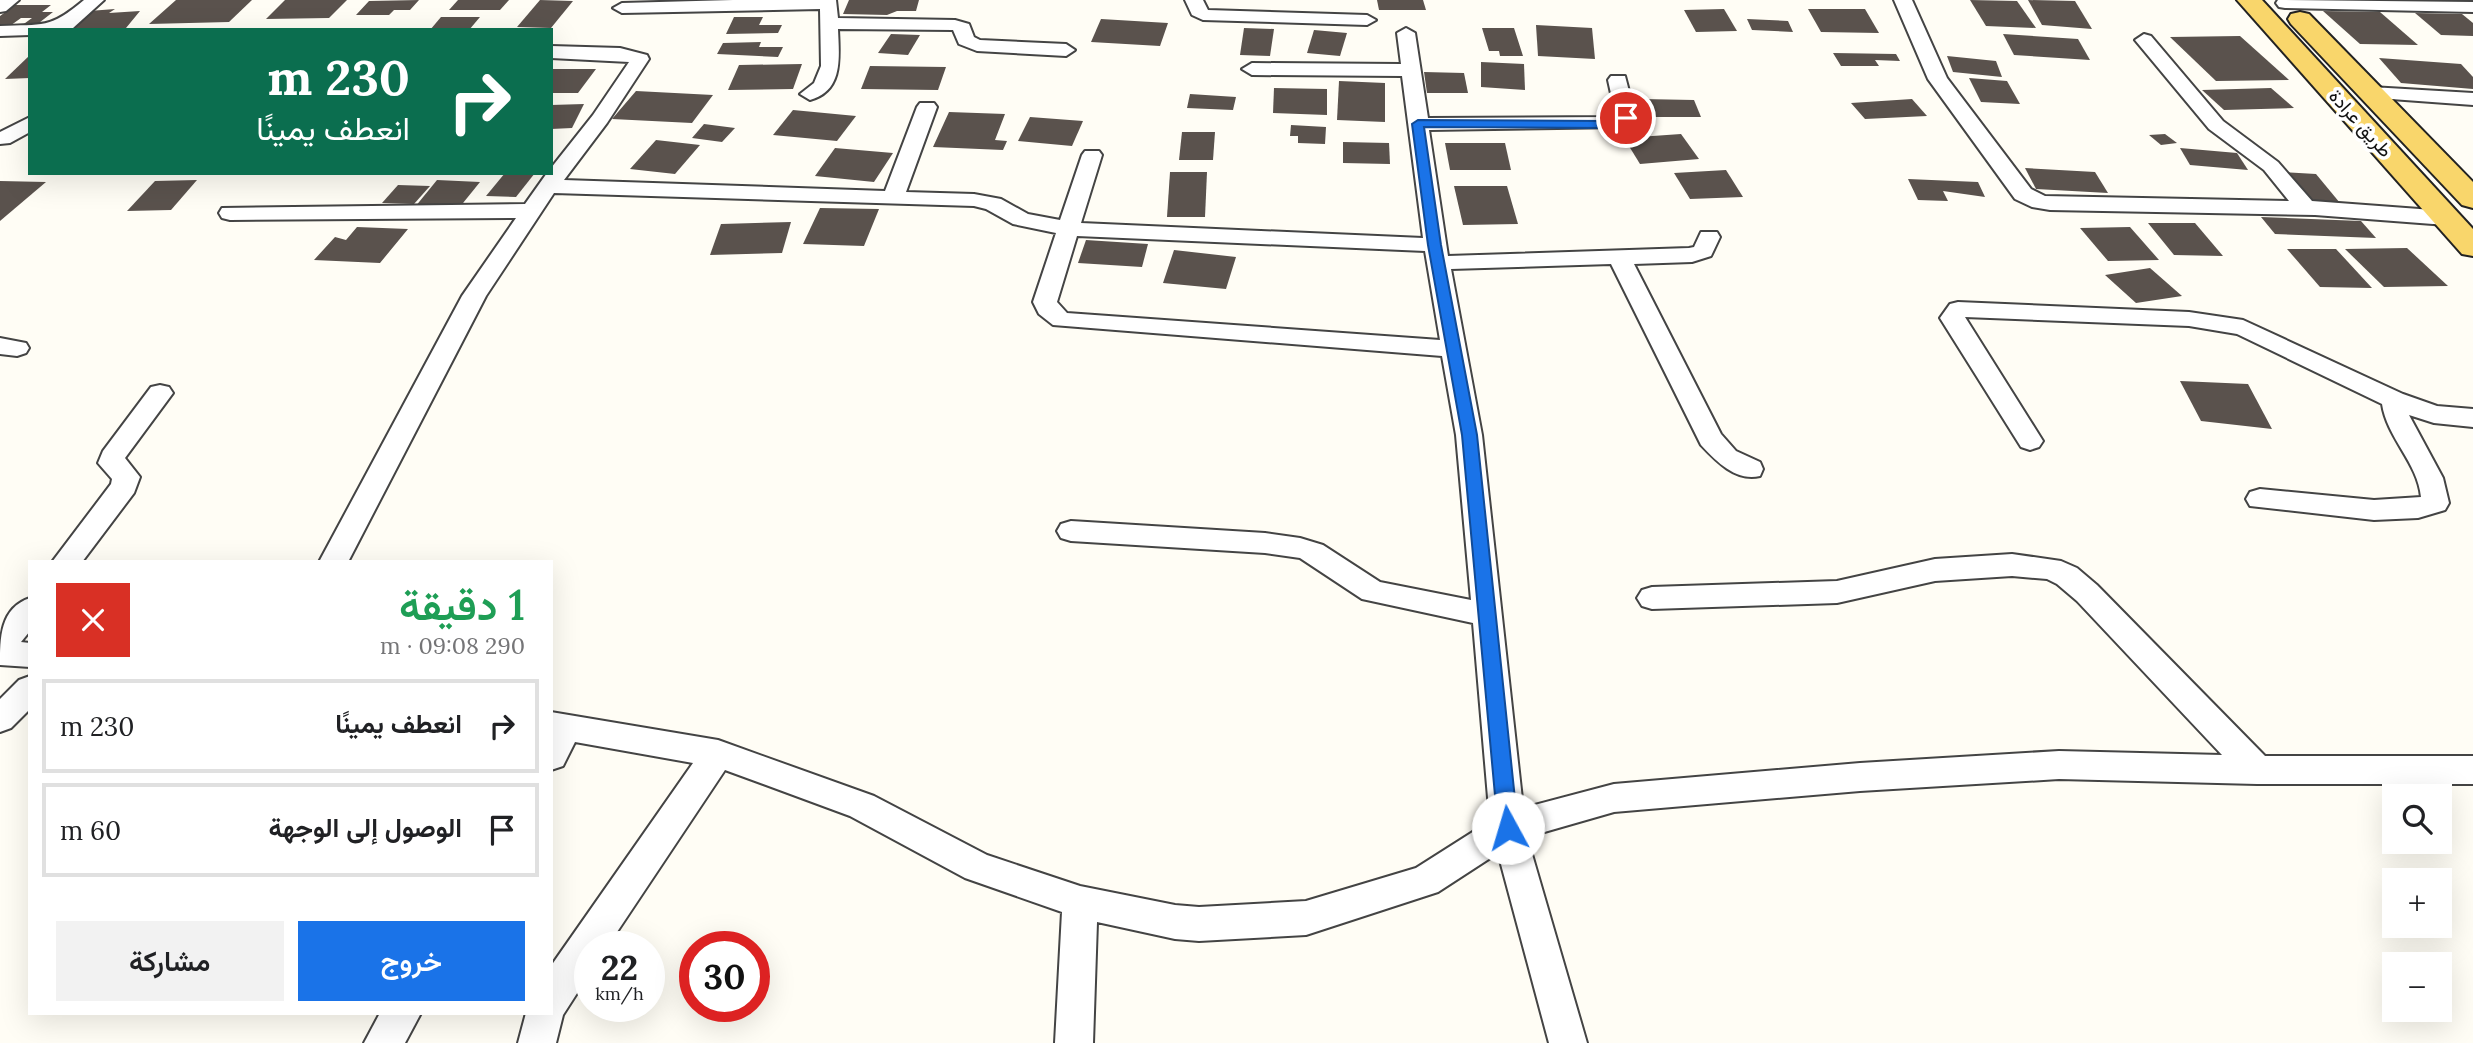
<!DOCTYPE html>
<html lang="ar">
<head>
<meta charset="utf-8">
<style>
	body { margin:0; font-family:Lora,Vazirmatn,serif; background:#f2f2f2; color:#202124; direction:rtl; height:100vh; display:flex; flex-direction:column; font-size:26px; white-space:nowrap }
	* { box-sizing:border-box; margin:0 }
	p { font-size:23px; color:#757577 }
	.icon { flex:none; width:38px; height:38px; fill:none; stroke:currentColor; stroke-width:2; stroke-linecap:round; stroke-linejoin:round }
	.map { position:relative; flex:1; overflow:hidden; direction:ltr }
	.sheet { position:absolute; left:28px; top:560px; width:525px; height:455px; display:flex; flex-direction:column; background:#fff; border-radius:0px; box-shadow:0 7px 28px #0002; direction:rtl }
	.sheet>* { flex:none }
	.banner { position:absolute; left:28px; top:28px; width:525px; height:147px; border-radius:0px; box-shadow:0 7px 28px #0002; direction:rtl; background:#0b6e4f; color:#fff; overflow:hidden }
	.controls { position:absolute; left:2382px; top:784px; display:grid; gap:14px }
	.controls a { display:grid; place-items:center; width:70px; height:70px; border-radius:0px; background:#fff; box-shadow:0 7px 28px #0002; font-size:35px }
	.speed { position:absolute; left:574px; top:931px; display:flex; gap:14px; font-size:35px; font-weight:700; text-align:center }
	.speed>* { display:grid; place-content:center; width:91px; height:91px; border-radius:50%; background:#fff; box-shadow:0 7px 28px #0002; line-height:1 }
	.speed small { font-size:18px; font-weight:400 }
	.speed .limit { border:10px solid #d22; background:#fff; color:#111 }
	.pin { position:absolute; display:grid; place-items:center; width:60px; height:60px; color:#fff; margin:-30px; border:4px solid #fff; border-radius:50%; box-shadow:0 2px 7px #0007 }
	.me { position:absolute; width:77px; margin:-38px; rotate:354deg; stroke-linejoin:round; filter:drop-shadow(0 0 5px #0008) }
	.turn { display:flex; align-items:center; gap:24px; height:147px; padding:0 28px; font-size:32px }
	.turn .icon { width:91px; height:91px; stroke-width:2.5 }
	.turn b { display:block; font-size:49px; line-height:60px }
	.round { display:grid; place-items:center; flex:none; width:74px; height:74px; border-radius:0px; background:#f2f2f2 }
	.summary { display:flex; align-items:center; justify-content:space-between; height:119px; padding:0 28px }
	h1 { font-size:42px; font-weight:600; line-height:52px; color:#1e9e55 }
	.action { display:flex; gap:14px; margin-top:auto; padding:14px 28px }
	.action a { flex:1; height:80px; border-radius:0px; background:#1a73e8; color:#fff; font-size:28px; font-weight:600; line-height:80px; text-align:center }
	.action a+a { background:#f2f2f2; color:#202124 }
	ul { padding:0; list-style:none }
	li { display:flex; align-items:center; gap:21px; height:94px; margin:0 14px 10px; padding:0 14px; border:4px solid #e0e0e0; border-radius:0px }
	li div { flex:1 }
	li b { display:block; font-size:26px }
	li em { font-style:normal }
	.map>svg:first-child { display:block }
	.building { fill:#5a524d }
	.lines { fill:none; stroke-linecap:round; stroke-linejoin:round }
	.minor-casing { stroke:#444; stroke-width:4 }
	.primary-casing { stroke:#222; stroke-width:4 }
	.minor { fill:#fff; fill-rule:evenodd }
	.primary { fill:#f9d66b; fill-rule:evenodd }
	.route { fill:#1a73e8; stroke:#114b97; stroke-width:2 }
	.labels { text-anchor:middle; stroke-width:7; stroke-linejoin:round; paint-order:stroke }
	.far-street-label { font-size:19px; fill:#111; stroke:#fff }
</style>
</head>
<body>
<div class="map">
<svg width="2473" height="1043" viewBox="0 0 2473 1043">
	<rect width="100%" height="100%" fill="#fffdf5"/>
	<g class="building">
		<path d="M176,0H252L229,22L149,24Z"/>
		<path d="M285,0H347L329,18L266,19Z"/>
		<path d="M419,0L410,10H394L389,15H356L369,1Z"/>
		<path d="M458,0H509L500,10H449Z"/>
		<path d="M540,0L573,1L551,28L517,27Z"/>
		<path d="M849,0H919L916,11H897L887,15L843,14Z"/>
		<path d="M1377,0H1423L1426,10H1379Z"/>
		<path d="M1970,0L2017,1L2036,28L1986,26Z"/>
		<path d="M2028,0L2075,1L2092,29L2042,25Z"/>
		<path d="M15,5H51L42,12H53L35,26H21L32,18H21L7,28H0V16Z"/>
		<path d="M115,9L109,13L140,11L126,28L71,30L89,11Z"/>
		<path d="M1724,9L1737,31L1696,32L1684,10Z"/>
		<path d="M1808,9H1865L1879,33L1821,32Z"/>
		<path d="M2323,11L2380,12L2418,45L2360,44Z"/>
		<path d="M2415,13L2462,14L2473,23V36L2441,35Z"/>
		<path d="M441,17H480L469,30H430Z"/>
		<path d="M734,17H763L759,25H782L778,33L726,34Z"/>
		<path d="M1101,19L1168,23L1160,46L1091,42Z"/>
		<path d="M1747,19L1788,21L1793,32L1752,30Z"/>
		<path d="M1536,25L1592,28L1595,59L1538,56Z"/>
		<path d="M1244,28L1274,29L1270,56L1240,55Z"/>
		<path d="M1482,28H1514L1523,56H1500L1499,51H1489Z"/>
		<path d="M1314,30L1347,33L1340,56L1307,53Z"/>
		<path d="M891,34L920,35L908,55L878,53Z"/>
		<path d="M2003,34L2078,39L2090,60L2014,55Z"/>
		<path d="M2240,36L2289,80L2216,81L2170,37Z"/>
		<path d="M761,42L759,47H783L778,57L717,54L723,43Z"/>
		<path d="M1833,53L1896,54L1900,61L1875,60L1879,66H1841Z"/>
		<path d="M30,55V78L5,79Z"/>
		<path d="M1947,56L1996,61L2002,77L1953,72Z"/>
		<path d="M2379,58L2461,64L2473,77V89L2401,83Z"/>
		<path d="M1481,62L1524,64L1525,90L1481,87Z"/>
		<path d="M802,64L793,89L728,90L739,65Z"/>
		<path d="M870,66L946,67L938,90L861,89Z"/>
		<path d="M551,69H596L578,93H551Z"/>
		<path d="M1424,72L1464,73L1468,93H1427Z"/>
		<path d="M1969,78L2007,81L2020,104L1981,102Z"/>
		<path d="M1339,81L1385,83V122L1337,120Z"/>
		<path d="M1274,88L1327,89V115L1273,113Z"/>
		<path d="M2271,88L2294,108L2224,110L2202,90Z"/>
		<path d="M636,91L713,95L692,123L612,119Z"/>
		<path d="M1190,94L1236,97L1233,110L1187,108Z"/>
		<path d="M1642,99L1694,100L1701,117H1648Z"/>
		<path d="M1912,99L1927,116L1865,119L1851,103Z"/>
		<path d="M584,104L572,128L551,129V105Z"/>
		<path d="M793,110L856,116L837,141L773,135Z"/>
		<path d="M949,112L1005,114L995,140L1007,141L1003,150L933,147Z"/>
		<path d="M1030,117L1083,121L1072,146L1018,141Z"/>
		<path d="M704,124L735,128L722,142L692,138Z"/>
		<path d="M1291,125L1326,127L1325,144L1298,143V136H1290Z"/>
		<path d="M1182,132H1215L1213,160H1179Z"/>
		<path d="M1681,134L1699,159L1640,164L1624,138Z"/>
		<path d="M2165,134L2177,143L2161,145L2149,135Z"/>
		<path d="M656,140L700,145L675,174L630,169Z"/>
		<path d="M1343,142L1389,143L1390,164L1343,163Z"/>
		<path d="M1445,143H1505L1511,170H1450Z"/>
		<path d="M835,148L893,153L874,182L815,176Z"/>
		<path d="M2180,148L2237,153L2248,170L2190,165Z"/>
		<path d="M2025,168L2095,172L2108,193L2036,189Z"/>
		<path d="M1726,170L1743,197L1690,199L1674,173Z"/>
		<path d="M2266,171L2316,174L2340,203L2288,200Z"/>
		<path d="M1170,172H1207L1205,217H1167Z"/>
		<path d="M505,173H535L516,197L486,196Z"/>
		<path d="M1908,179L1978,182L1985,197L1943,191L1948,201L1918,200Z"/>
		<path d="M197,180L171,210L127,211L155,181Z"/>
		<path d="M437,180L480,182L459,208L415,207Z"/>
		<path d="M0,181L46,182L0,221Z"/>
		<path d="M398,185L430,186L414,204L382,203Z"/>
		<path d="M1454,186H1507L1518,224L1463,225Z"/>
		<path d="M820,208L879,209L864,246L803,244Z"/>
		<path d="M2261,217L2361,221L2376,238L2275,234Z"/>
		<path d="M791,222L782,253L710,255L721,224Z"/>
		<path d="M2148,223H2195L2223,256L2174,255Z"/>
		<path d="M357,227L408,229L380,263L314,260L335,237L346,240Z"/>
		<path d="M2130,227L2159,260L2108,261L2080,228Z"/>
		<path d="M1086,240L1148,244L1142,267L1078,263Z"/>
		<path d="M2407,248L2448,286L2384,287L2345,249Z"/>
		<path d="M2287,249H2336L2372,288L2320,287Z"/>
		<path d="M1174,250L1236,257L1226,289L1163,283Z"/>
		<path d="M2150,268L2182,296L2136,303L2105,275Z"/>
		<path d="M2180,381L2248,384L2272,429L2201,421Z"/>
	</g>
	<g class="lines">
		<g class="minor-casing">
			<g id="minor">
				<path d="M0,0H19L6,11L0,12Z"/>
				<path d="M84,0H104L73,28L30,30V35L0,36V26C43,24 50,29 84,0Z"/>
				<path d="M733,0H836L838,18L955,20L969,24L974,37L980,40L1066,44L1075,50L1066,56L977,51L959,44L953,30L838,29C839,56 844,91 810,100L800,94L814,83L821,66L820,9L622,13L613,8L622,3Z"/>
				<path d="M1185,0H1203L1208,10L1367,15L1376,20L1367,25L1203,20L1192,15Z"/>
				<path d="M1894,0H1912L1947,78L2031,189L2045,196L2289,201L2264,170L2209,129L2135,40L2144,34L2151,36L2223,121L2278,162L2312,201L2446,211L2454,213L2457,218L2454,223L2446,225L2315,215L2050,210L2032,207L2015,199L1928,79Z"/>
				<path d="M2278,0L2473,2V12L2285,8L2279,7L2276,3Z"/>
				<path d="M1406,28L1415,33L1428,118L1613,117L1616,116L1608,80L1611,76H1625L1636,118L1624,127L1429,130L1448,256L1689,248L1694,247L1701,232H1717L1720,237L1711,256L1692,262L1634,264L1721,434L1736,451L1760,462L1763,469L1760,476C1736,482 1716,461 1701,445L1611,264L1451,269L1482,435L1523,808L1614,784L1860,763L2059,751L2222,755L2077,601L2057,584L2047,579L2012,576L1935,581L1837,603L1652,609L1642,606L1637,598L1642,590L1652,587L1837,581L1935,559L2012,554L2061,561L2077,568L2097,585L2265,756H2473V784H2257L2059,779L1860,791L1614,812L1527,837L1587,1043H1549L1498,853L1438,892L1306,935L1199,941L1175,939L1097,922L1093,1043H1055L1062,912L965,878L850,816L725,770L607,947H590V973L563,1015L556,1043H518L526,1013H551V966L693,763L575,742L563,766L551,770V712L718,740L874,796L987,855L1080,886L1175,905L1199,907L1306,901L1416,868L1490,821L1473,623L1362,599L1300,558L1265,553L1071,541L1061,538L1057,531L1061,524L1071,521L1265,533L1300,538L1323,545L1380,582L1471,600L1456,435L1442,356L1053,325L1039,314L1033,302L1056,233L1013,224L986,209L974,206L554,193L486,296L348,562H319L462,296L516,218L230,220L222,218L219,213L222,208L525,204L547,173H551V168L593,115L629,62L551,58V46L620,48L647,55L649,59L607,123L564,180L885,191L917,107L920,103H934L937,107L906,192L974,194L1001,199L1028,214L1060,220L1082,155L1085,151H1099L1102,155L1081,223L1423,238L1402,76L1252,75L1242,69L1252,63L1401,64L1397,33ZM1077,236L1425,251L1440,340L1067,313L1057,302Z"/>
				<path d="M2371,87L2473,93V105L2364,97L2361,93L2364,89Z"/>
				<path d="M30,117V132L10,143L0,144V132Z"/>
				<path d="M1958,302L2189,312L2243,320L2403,394L2437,406L2473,409V427L2434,423L2409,415L2443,478L2449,503L2445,510L2418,518L2374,520L2250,506L2246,499L2250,492L2260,489L2374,500L2421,497C2418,463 2387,438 2382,404L2237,334L2189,326L1965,317L2043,441L2039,447L2030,450L2021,447L1940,318L1950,304Z"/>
				<path d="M0,338L26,343L29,348L26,353L17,356L0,354Z"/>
				<path d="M160,385L169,387L173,393L125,458L140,477L134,493L82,562H52L111,484L112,479L98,463L103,451L151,387Z"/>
				<path d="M30,598V631L21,642L30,643V667L0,665C0,638 0,608 30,598Z"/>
				<path d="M30,676V709L11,728L0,732V699L19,680Z"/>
				<path d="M380,1013H421L405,1043H364Z"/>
			</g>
		</g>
		<g class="primary-casing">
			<g id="primary">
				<path d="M2237,0H2262L2473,229V256L2462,254Z"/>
				<path d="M2300,12L2309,14L2473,182V208L2462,205L2291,24L2288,19L2291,14Z"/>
			</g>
		</g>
		<use href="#minor" class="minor"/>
		<use href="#primary" class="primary"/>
	</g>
	<path class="route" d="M1626,115L1630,116V121L1607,128L1424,127L1441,245L1477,435L1518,828L1515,834L1508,836L1501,834L1498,828L1462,435L1428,245L1412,124L1418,120L1606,121Z"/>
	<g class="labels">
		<g class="far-street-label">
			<text transform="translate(2361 123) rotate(48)" y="7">طريق عرادة</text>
		</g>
	</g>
</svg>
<div class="controls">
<a><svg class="icon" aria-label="search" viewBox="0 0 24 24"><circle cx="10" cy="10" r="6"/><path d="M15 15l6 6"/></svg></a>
<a>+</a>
<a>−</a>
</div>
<div class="speed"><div>22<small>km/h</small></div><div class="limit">30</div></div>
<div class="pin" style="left:1626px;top:118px;background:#d93025"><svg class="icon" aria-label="arrive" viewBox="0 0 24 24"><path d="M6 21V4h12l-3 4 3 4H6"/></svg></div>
<svg class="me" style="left:1508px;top:828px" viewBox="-20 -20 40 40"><circle r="19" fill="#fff"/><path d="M0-13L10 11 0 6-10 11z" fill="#1a73e8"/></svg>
<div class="banner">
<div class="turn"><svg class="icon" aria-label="right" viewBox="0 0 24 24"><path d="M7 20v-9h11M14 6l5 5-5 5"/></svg><div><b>230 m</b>انعطف يمينًا</div></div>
</div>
<section class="sheet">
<div class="summary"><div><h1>1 دقيقة</h1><p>290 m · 09:08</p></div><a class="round" style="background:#d93025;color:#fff"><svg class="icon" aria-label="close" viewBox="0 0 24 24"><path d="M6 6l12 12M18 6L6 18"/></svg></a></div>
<ul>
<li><svg class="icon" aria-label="right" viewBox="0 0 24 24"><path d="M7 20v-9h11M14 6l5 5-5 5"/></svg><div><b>انعطف يمينًا</b></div><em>230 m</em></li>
<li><svg class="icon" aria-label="arrive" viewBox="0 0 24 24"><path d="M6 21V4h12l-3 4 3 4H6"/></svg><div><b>الوصول إلى الوجهة</b></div><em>60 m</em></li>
</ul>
<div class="action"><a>خروج</a><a>مشاركة</a></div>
</section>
</div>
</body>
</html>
